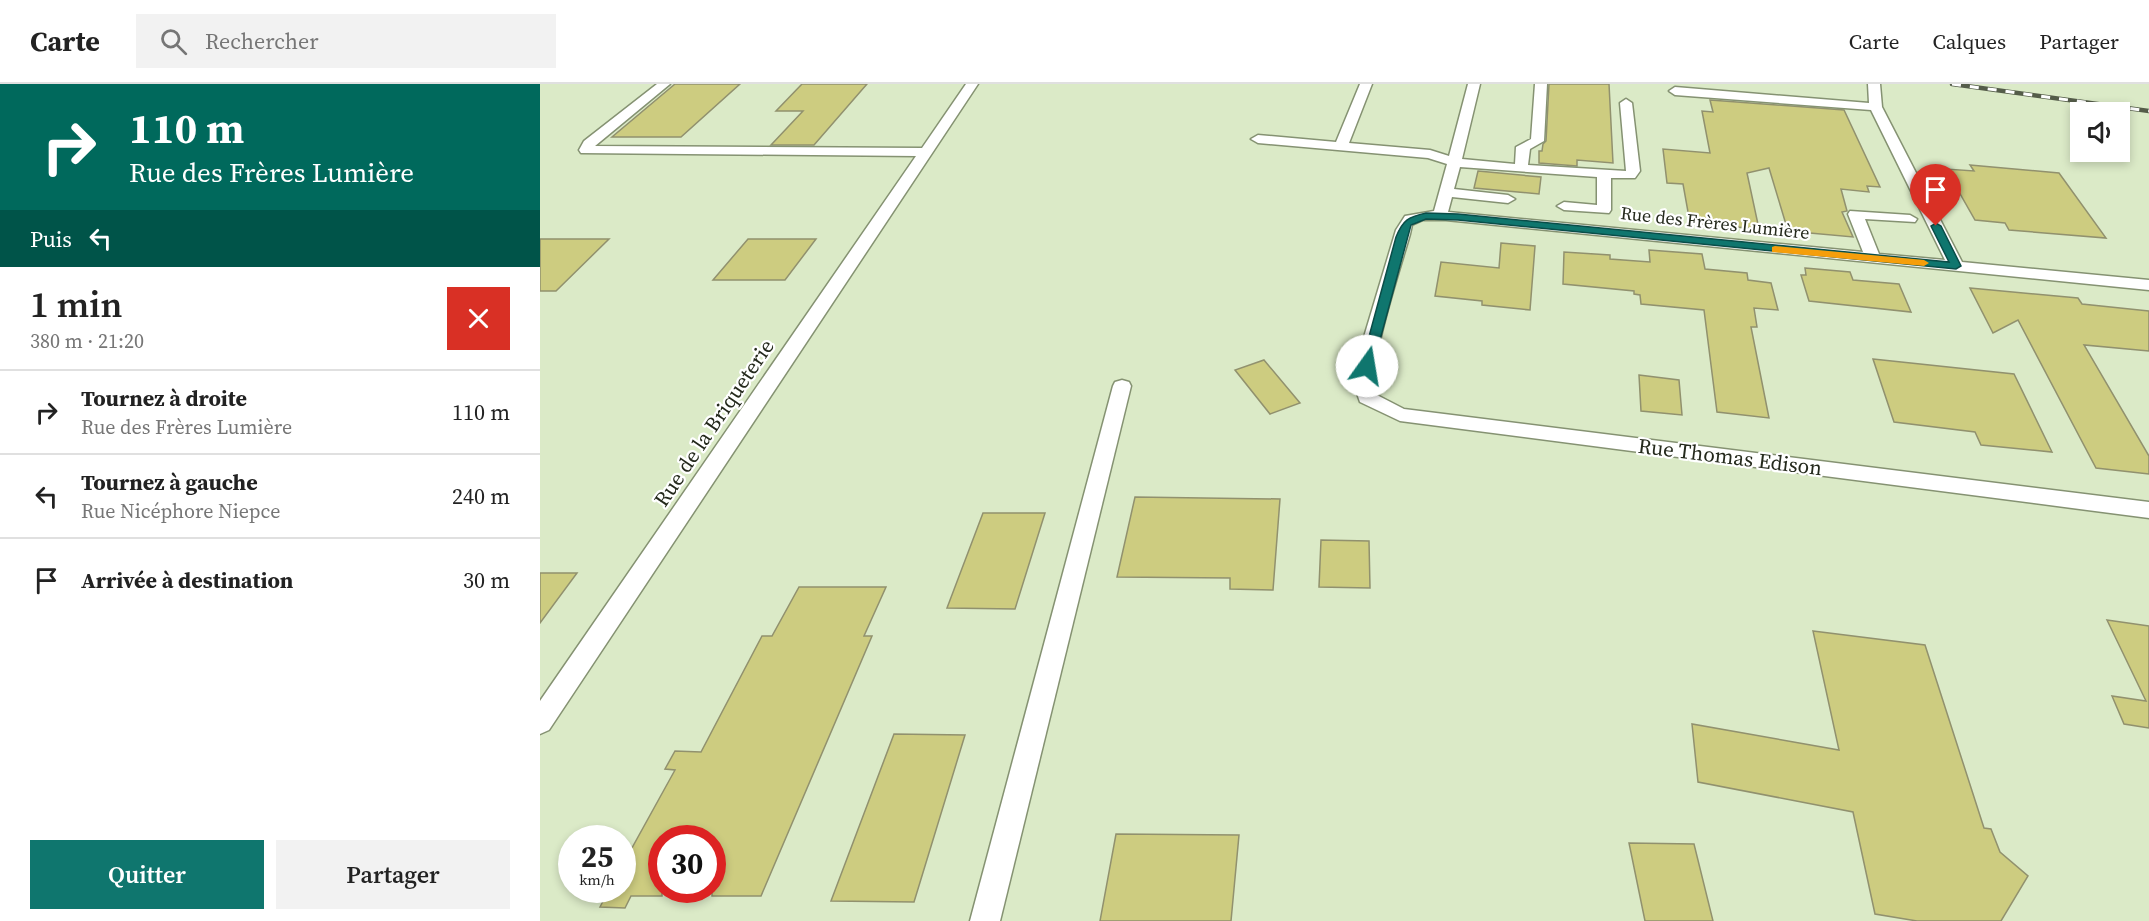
<!DOCTYPE html>
<html lang="fr">
<head>
<meta charset="utf-8">
<style>
	body { margin:0; font-family:"Source Serif 4",serif; background:#f2f2f2; color:#222; height:100vh; display:flex; flex-direction:column; font-size:22px; white-space:nowrap }
	* { box-sizing:border-box; margin:0 }
	p { font-size:20px; color:#767676 }
	.icon { flex:none; width:33px; height:33px; fill:none; stroke:currentColor; stroke-width:2; stroke-linecap:round; stroke-linejoin:round }
	.map { position:relative; flex:1; overflow:hidden }
	.side { display:flex; flex-direction:column; background:#fff; width:540px }
	.side>* { flex:none }
	.top-card { background:#00695c; color:#fff; overflow:hidden }
	.controls { position:absolute; left:1530px; top:18px; display:grid; gap:12px }
	.controls a { display:grid; place-items:center; width:60px; height:60px; border-radius:0px; background:#fff; box-shadow:0 3px 9px #0003; font-size:30px }
	.speed { position:absolute; left:18px; top:741px; display:flex; gap:12px; font-size:30px; font-weight:700; text-align:center }
	.speed>* { display:grid; place-content:center; width:78px; height:78px; border-radius:50%; background:#fff; box-shadow:0 3px 9px #0003; line-height:1 }
	.speed small { font-size:15px; font-weight:400 }
	.speed .limit { border:9px solid #d22; background:#fff; color:#111 }
	.pin { position:absolute; display:grid; place-items:center; width:51px; height:51px; color:#fff; margin:-62px -26px; border-radius:50% 50% 50% 0; rotate:-45deg; box-shadow:0 0 6px #0007 }
	.pin .icon { rotate:45deg }
	.me { position:absolute; width:66px; margin:-33px; rotate:13deg; stroke-linejoin:round; filter:drop-shadow(0 0 4px #0008) }
	.turn { display:flex; align-items:center; gap:21px; height:126px; padding:0 30px; font-size:27px }
	.turn .icon { width:78px; height:78px; stroke-width:2.5 }
	.turn b { display:block; font-size:42px; line-height:51px }
	.then { display:flex; align-items:center; height:57px; padding:0 30px; background:#0003; gap:12px; font-size:22px }
	.round { display:grid; place-items:center; flex:none; width:63px; height:63px; border-radius:0px; background:#f2f2f2 }
	.headline { display:flex; align-items:center; justify-content:space-between; height:102px; padding:0 30px }
	h1 { font-size:36px; font-weight:600; line-height:45px }
	.cta { display:flex; gap:12px; margin-top:auto; padding:12px 30px }
	.cta a { flex:1; height:69px; border-radius:0px; background:#0f766e; color:#fff; font-size:24px; font-weight:600; line-height:69px; text-align:center }
	.cta a+a { background:#f2f2f2; color:#222 }
	ul { padding:0; list-style:none }
	li { display:flex; align-items:center; gap:18px; height:84px; padding:0 30px; border-top:2px solid #e0e0e0 }
	li div { flex:1 }
	li b { display:block; font-size:22px }
	li em { font-style:normal }
	header { display:flex; align-items:center; gap:36px; box-sizing:border-box; height:84px; padding:0 30px; background:#fff; border-bottom:2px solid #e0e0e0 }
	header strong { font-size:28px }
	nav { display:flex; gap:33px; margin-inline-start:auto; font-size:21px }
	.search { width:420px; height:54px; background:#f2f2f2; display:flex; align-items:center; gap:15px; box-sizing:border-box; padding:0 21px; border-radius:0px; color:#767676; font-size:22px }
	main { display:flex; flex:1; min-height:0 }
	.map>svg:first-child { display:block }
	.building { fill:#cdcc80; stroke:#91916e; stroke-width:1.5 }
	.lines { fill:none; stroke-linecap:round; stroke-linejoin:round }
	.minor-casing { stroke:#859272; stroke-width:3 }
	.minor { fill:#fff; fill-rule:evenodd }
	.rail-casing { stroke:#545c49; stroke-width:4.5 }
	.rail { stroke:#fff; stroke-width:3; stroke-dasharray:9; stroke-linecap:butt }
	.route { fill:#0f766e; stroke:#0a4d48; stroke-width:1.5 }
	.slow { fill:#f59e0b }
	.labels { text-anchor:middle; stroke-width:4.5; stroke-linejoin:round; paint-order:stroke }
	.far-street-label { font-size:18px; fill:#24291c; stroke:#fff }
	.street-label { font-size:21px; fill:#24291c; stroke:#fff }
</style>
</head>
<body>
<header>
<strong>Carte</strong>
<div class="search"><svg class="icon" aria-label="search" viewBox="0 0 24 24"><circle cx="10" cy="10" r="6"/><path d="M15 15l6 6"/></svg>Rechercher</div>
<nav><a>Carte</a><a>Calques</a><a>Partager</a></nav>
</header>
<main>
<section class="side">
<div class="top-card">
<div class="turn"><svg class="icon" aria-label="right" viewBox="0 0 24 24"><path d="M7 20v-9h11M14 6l5 5-5 5"/></svg><div><b>110 m</b>Rue des Frères Lumière</div></div>
<div class="then">Puis<svg class="icon" aria-label="left" viewBox="0 0 24 24"><path d="M17 20v-9H6M10 6l-5 5 5 5"/></svg></div>
</div>
<div class="headline"><div><h1>1 min</h1><p>380 m · 21:20</p></div><a class="round" style="background:#d93025;color:#fff"><svg class="icon" aria-label="close" viewBox="0 0 24 24"><path d="M6 6l12 12M18 6L6 18"/></svg></a></div>
<ul>
<li><svg class="icon" aria-label="right" viewBox="0 0 24 24"><path d="M7 20v-9h11M14 6l5 5-5 5"/></svg><div><b>Tournez à droite</b><p>Rue des Frères Lumière</p></div><em>110 m</em></li>
<li><svg class="icon" aria-label="left" viewBox="0 0 24 24"><path d="M17 20v-9H6M10 6l-5 5 5 5"/></svg><div><b>Tournez à gauche</b><p>Rue Nicéphore Niepce</p></div><em>240 m</em></li>
<li><svg class="icon" aria-label="arrive" viewBox="0 0 24 24"><path d="M6 21V4h12l-3 4 3 4H6"/></svg><div><b>Arrivée à destination</b></div><em>30 m</em></li>
</ul>
<div class="cta"><a>Quitter</a><a>Partager</a></div>
</section>
<div class="map">
<svg width="1609" height="837" viewBox="0 0 1609 837">
	<rect width="100%" height="100%" fill="#dbeac7"/>
	<g class="building">
		<path d="M135,0H200L141,53H72Z"/>
		<path d="M262,0H327L274,61H231L263,27H236Z"/>
		<path d="M1009,0H1069L1073,79L1037,76V82L999,79V67H1002L1003,60L1006,57Z"/>
		<path d="M1170,16L1304,26L1340,103L1327,102L1329,108L1301,105L1307,127L1302,128L1313,153L1248,147L1229,84L1207,89L1219,145L1150,139L1143,100L1127,99L1123,65L1170,69L1162,27L1173,28Z"/>
		<path d="M1430,81L1519,89L1566,154L1469,146L1465,139L1435,136L1406,85L1434,87Z"/>
		<path d="M938,87L1001,93L999,110L934,104Z"/>
		<path d="M0,155H69L16,207H0Z"/>
		<path d="M208,155H276L245,196H173Z"/>
		<path d="M961,159L995,162L990,226L942,221V217L895,212L901,178L959,184Z"/>
		<path d="M1109,166L1162,170L1165,185L1207,189L1208,196L1231,199L1238,226L1214,224L1217,243H1211L1229,334L1177,328L1164,226L1101,220L1100,211L1094,210V207L1023,200L1024,168L1070,171V175L1110,178Z"/>
		<path d="M1265,184L1310,188L1313,196L1359,200L1371,228L1269,217L1261,191H1266Z"/>
		<path d="M1430,204L1538,214L1542,220L1609,227V267L1544,261L1609,372V390L1556,384L1478,236L1453,249Z"/>
		<path d="M1333,275L1474,290L1512,368L1441,361L1435,348L1354,338Z"/>
		<path d="M724,276L760,319L730,330L695,286Z"/>
		<path d="M1099,291L1139,296L1142,331L1101,327Z"/>
		<path d="M595,413L740,415L733,506L690,505V494L577,493Z"/>
		<path d="M443,429H505L475,525L407,524Z"/>
		<path d="M781,456L829,457L830,504L779,503Z"/>
		<path d="M0,489H37L0,539Z"/>
		<path d="M259,503H346L324,552H332L221,812H172V754H122V812H91L85,824L60,823L69,806H82V782L135,686L125,685L135,667L161,668L222,552H232Z"/>
		<path d="M1567,536L1609,542V644L1584,640L1572,612L1606,617Z"/>
		<path d="M1273,547L1385,561L1444,744L1451,745L1460,768L1488,792L1461,837H1377L1335,830L1313,728L1158,698L1152,640L1299,666Z"/>
		<path d="M354,650L425,651L374,818L291,817Z"/>
		<path d="M576,750L699,751L691,837H560Z"/>
		<path d="M1089,759L1154,760L1173,837H1105Z"/>
	</g>
	<g class="lines">
		<g class="minor-casing">
			<g id="minor">
				<path d="M117,0H130L55,62L382,64L426,0H438L9,646L0,650V617L376,72L41,69L39,66L44,57Z"/>
				<path d="M820,0H832L809,59L890,66L909,72L928,0H940L922,75L975,80L976,63L991,55L995,0H1007L1004,57L990,65L988,81L1086,87L1080,19L1086,15L1092,19L1100,87L1095,94H1071V126L1069,129L1024,126L1017,122L1024,118L1057,121V93L920,83L914,105L968,111L975,115L968,119L912,113L908,128L1323,168L1308,130L1310,127L1370,131L1377,135L1375,138L1325,135L1339,170L1405,176L1331,26L1135,11L1129,7L1135,3L1329,19L1328,0H1340L1342,23L1422,178L1609,196V206L906,136H883L872,141L870,150C861,182 827,283 835,310L864,325L1609,418V434L860,337L820,318L814,301L821,263L856,146L865,132L894,127L907,80L888,74L718,59L711,55L718,51L796,58Z"/>
				<path d="M582,296L589,298L591,302L460,837H430L573,302L575,298Z"/>
			</g>
		</g>
		<use href="#minor" class="minor"/>
		<g class="rail-casing">
			<path id="rail" d="M1412,0L1609,27"/>
		</g>
		<use href="#rail" class="rail"/>
	</g>
	<path class="route" d="M886,129L918,130L1409,178L1391,142L1396,139L1401,142L1421,182L1416,185L918,136L886,135L871,141L833,282L827,285L823,284L821,282L856,153C863,136 868,133 886,129Z"/>
	<path class="slow" d="M1235,162L1384,176L1389,179L1384,182L1232,168V163Z"/>
	<g class="labels">
		<g class="far-street-label">
			<text transform="translate(1175 139) rotate(6)" y="6">Rue des Frères Lumière</text>
		</g>
		<g class="street-label">
			<text transform="translate(174 339) rotate(-56)" y="7">Rue de la Briqueterie</text>
			<text transform="translate(1190 373) rotate(7)" y="7">Rue Thomas Edison</text>
		</g>
	</g>
</svg>
<div class="controls">
<a><svg class="icon" aria-label="sound" viewBox="0 0 24 24"><path d="M4 9h4l5-4v14l-5-4H4zM17 9q2 3 0 6"/></svg></a>
</div>
<div class="speed"><div>25<small>km/h</small></div><div class="limit">30</div></div>
<div class="pin" style="left:1396px;top:142px;background:#d93025"><svg class="icon" aria-label="arrive" viewBox="0 0 24 24"><path d="M6 21V4h12l-3 4 3 4H6"/></svg></div>
<svg class="me" style="left:827px;top:282px" viewBox="-20 -20 40 40"><circle r="19" fill="#fff"/><path d="M0-13L10 11 0 6-10 11z" fill="#0f766e"/></svg>
</div>
</main>
</body>
</html>
